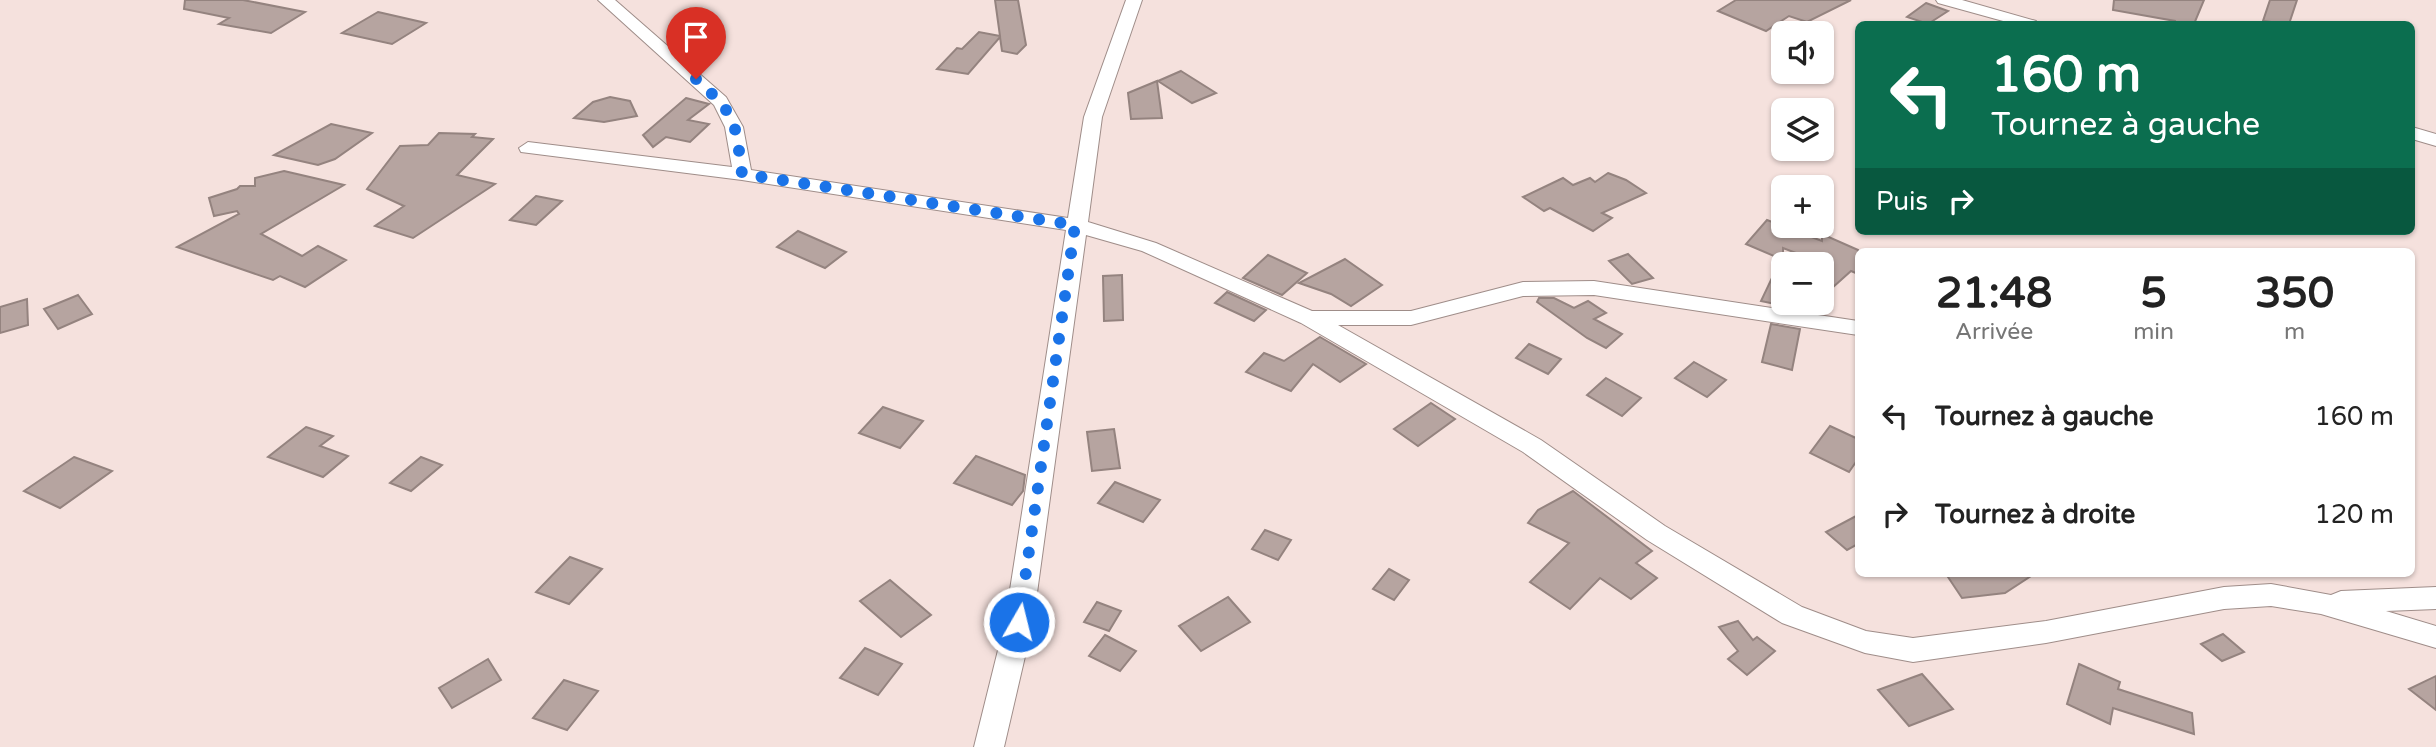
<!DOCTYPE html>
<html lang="fr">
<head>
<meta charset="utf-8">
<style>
	body { margin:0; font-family:"Varela Round",sans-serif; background:#f2f2f2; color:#222; height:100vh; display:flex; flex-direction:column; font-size:26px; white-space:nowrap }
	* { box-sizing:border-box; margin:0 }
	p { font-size:23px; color:#767676 }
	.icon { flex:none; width:38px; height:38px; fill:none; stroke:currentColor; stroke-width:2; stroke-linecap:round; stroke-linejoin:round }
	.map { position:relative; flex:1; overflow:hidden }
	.details { position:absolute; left:1855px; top:248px; width:560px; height:329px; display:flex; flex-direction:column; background:#fff; border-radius:10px; box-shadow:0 2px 5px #0004 }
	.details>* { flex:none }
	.top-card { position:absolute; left:1855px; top:21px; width:560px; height:214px; border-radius:10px; box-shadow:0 2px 5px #0004; background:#0b6e4f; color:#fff; overflow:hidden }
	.buttons { position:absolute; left:1771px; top:21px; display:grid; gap:14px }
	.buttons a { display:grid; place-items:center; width:63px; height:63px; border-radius:10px; background:#fff; box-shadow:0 2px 5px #0004; font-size:35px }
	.pin { position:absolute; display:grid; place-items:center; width:60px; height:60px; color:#fff; margin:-72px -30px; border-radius:50% 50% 50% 0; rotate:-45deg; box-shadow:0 0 7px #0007 }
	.pin .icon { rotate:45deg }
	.me { position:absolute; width:77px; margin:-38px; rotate:8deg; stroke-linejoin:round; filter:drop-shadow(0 0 5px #0008) }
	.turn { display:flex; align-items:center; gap:24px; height:147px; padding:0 21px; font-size:32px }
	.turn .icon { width:91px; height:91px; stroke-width:2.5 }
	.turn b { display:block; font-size:49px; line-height:60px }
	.then { display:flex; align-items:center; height:66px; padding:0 21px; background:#0003; gap:14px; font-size:26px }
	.eta { display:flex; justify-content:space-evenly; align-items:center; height:119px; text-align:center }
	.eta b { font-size:42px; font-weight:800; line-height:49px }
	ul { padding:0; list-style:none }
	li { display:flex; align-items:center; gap:21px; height:98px; padding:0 21px }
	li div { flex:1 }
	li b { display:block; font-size:26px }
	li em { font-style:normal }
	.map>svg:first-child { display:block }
	.building { fill:#b6a4a0; stroke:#94837f; stroke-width:2 }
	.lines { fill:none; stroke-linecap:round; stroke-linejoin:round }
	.minor-casing { stroke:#9f8d89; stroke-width:2 }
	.minor { fill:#fff; fill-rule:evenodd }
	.route { stroke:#1a73e8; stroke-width:12; stroke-dasharray:0 21.6 }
</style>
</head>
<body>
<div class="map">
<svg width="2436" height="747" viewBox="0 0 2436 747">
	<rect width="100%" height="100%" fill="#f5e1dd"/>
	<g class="building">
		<path d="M185,0H243L305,12L271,33L219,24L229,18L184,9Z"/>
		<path d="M995,0H1018L1026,45L1017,54L1002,51L1000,37L968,74L937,69L957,48L962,49L979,32L1000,36Z"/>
		<path d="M1736,0H1851L1807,22L1789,16L1766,31L1718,11Z"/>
		<path d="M2114,0H2204L2194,24H2176L2175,21L2113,10Z"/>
		<path d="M2270,0H2297L2289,24L2263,21Z"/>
		<path d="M1926,3L1948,11L1928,24L1907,17Z"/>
		<path d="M378,12L426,23L392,44L342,33Z"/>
		<path d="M1181,71L1216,93L1192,103L1158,81Z"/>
		<path d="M1157,81L1162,118L1131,119L1128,93Z"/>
		<path d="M610,97L630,101L637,116L604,122L574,118L593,102Z"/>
		<path d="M686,98L709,104L688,120L709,124L690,142L666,137L653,147L643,135Z"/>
		<path d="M331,124L372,133L335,159L318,165L274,155Z"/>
		<path d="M439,133L475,134L472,137L493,139L457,175L495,184L413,238L375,226L404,206L367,189L400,146L428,145Z"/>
		<path d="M284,171L344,185L261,234L302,256L318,246L346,260L305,287L280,276L273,280L177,247L239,214L237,211L214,216L209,198L237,189L240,186H255V178Z"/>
		<path d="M1608,173L1626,180L1646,193L1602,213L1612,218L1593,231L1550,208L1544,211L1523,197L1563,178L1573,185L1590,178L1595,182Z"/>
		<path d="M536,196L562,201L536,225L510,220Z"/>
		<path d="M1767,220L1822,241V234L1858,250V274L1851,271L1822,297V263L1783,248V303H1804L1803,310L1761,301L1781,259L1746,244Z"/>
		<path d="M798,231L846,252L825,268L777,247Z"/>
		<path d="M1628,254L1653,278L1632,284L1609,261Z"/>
		<path d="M1268,255L1307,273L1282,295L1243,278Z"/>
		<path d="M1345,259L1382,285L1351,306L1331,294L1299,283Z"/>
		<path d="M1122,275L1123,320L1104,321L1103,276Z"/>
		<path d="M1227,292L1266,310L1254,321L1215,303Z"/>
		<path d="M78,295L92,314L58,329L44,309Z"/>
		<path d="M1539,298H1554L1574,308L1588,301L1606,313L1594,319L1622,334L1606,348L1587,338L1537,302Z"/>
		<path d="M27,299L28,325L0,333V307Z"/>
		<path d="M1771,324L1800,329L1792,370L1762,362Z"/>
		<path d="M1320,337L1366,364L1340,382L1313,364L1291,391L1246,372L1264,353L1284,361Z"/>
		<path d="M1529,344L1561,359L1548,374L1516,358Z"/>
		<path d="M1694,362L1726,380L1707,397L1675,378Z"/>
		<path d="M1606,378L1641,398L1622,416L1587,395Z"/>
		<path d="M1431,403L1455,419L1418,446L1394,429Z"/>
		<path d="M883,407L923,421L900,448L859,433Z"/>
		<path d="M1830,426L1858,439V459L1849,472L1810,453Z"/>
		<path d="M306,427L333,436L320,446L348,456L323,477L268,457Z"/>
		<path d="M1114,429L1120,468L1092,471L1087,432Z"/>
		<path d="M976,456L1025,475L1023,491L1012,505L954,483Z"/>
		<path d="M74,457L112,471L60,508L24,491Z"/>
		<path d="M421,457L442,465L411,491L390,483Z"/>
		<path d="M1115,482L1160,500L1143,522L1098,503Z"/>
		<path d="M1573,491L1652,551L1636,563L1657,578L1631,599L1600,578L1570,609L1530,582L1569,543L1528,523L1538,510Z"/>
		<path d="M1858,515V544L1847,550L1826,532Z"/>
		<path d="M1265,530L1291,540L1278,560L1252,549Z"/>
		<path d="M570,557L602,569L569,604L536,592Z"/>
		<path d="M1389,569L1409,580L1394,600L1373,589Z"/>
		<path d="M1946,574H2034L2005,593L1962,598Z"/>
		<path d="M890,580L931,615L901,637L860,601Z"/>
		<path d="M1228,597L1250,622L1201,651L1179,626Z"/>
		<path d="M1097,602L1121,611L1109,631L1084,622Z"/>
		<path d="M1738,621L1753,640L1757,637L1775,651L1747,675L1728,659L1738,651L1719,627Z"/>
		<path d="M2223,634L2244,652L2222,661L2201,644Z"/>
		<path d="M1105,635L1136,651L1120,671L1089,656Z"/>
		<path d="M865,648L902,664L878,695L840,678Z"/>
		<path d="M488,659L501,680L452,708L439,688Z"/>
		<path d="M2079,664L2120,682L2118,689L2192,713L2194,734L2113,708L2110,724L2067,704Z"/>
		<path d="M1922,674L1953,709L1909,726L1878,690Z"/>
		<path d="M2436,676V710L2409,689Z"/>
		<path d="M564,680L598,691L567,730L533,718Z"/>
	</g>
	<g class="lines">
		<g class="minor-casing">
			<g id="minor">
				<path d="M598,0H615L726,97L743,127L751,170L1068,218L1084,117L1126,0H1142L1102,117L1088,222L1156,243L1312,311H1411L1523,282L1594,281L1858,321V335L1594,295L1523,296L1411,325H1338L1541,440L1665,526L1802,607L1866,631L1913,638L2046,621L2224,587L2271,584L2331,595L2341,591L2436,587V609L2386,611L2436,626V648L2321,614L2271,606L2224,609L2046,643L1913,662L1865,653L1782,623L1647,540L1523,452L1301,323L1142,251L1086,235L1033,622L1004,747H974L1005,622L1066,230L742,180L521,152L519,148L528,142L732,167L725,127L714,105Z"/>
				<path d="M1936,0H1962L2036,21L2038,24H2014L1938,3Z"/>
				<path d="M2412,127L2436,134V146L2412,139Z"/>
			</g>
		</g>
		<use href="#minor" class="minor"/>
	</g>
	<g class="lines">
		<path class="route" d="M696,79C737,116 735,120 742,174L1075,225L1019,622"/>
	</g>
</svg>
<div class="buttons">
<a><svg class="icon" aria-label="sound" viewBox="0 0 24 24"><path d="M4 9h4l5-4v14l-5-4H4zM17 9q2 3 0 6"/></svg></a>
<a><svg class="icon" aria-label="layers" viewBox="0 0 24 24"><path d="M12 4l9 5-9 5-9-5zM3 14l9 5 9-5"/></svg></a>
<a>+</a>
<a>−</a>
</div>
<div class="pin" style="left:696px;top:79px;background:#d93025"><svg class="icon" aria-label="arrive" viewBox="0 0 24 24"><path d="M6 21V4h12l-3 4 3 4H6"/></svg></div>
<svg class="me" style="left:1019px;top:622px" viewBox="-20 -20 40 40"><circle r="17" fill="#1a73e8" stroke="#fff" stroke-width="3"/><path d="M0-11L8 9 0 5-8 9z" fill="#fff"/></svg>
<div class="top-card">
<div class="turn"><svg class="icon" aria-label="left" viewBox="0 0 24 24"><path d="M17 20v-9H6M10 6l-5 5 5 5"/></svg><div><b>160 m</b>Tournez à gauche</div></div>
<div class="then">Puis<svg class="icon" aria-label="right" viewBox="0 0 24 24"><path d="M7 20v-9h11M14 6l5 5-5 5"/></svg></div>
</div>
<section class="details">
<div class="eta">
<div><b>21:48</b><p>Arrivée</p></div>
<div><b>5</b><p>min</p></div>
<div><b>350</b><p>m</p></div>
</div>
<ul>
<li><svg class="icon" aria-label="left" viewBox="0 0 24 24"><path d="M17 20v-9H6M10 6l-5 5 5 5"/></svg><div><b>Tournez à gauche</b></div><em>160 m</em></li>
<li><svg class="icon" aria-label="right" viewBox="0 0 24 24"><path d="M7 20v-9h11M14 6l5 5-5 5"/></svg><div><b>Tournez à droite</b></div><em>120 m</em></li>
</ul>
</section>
</div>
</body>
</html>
